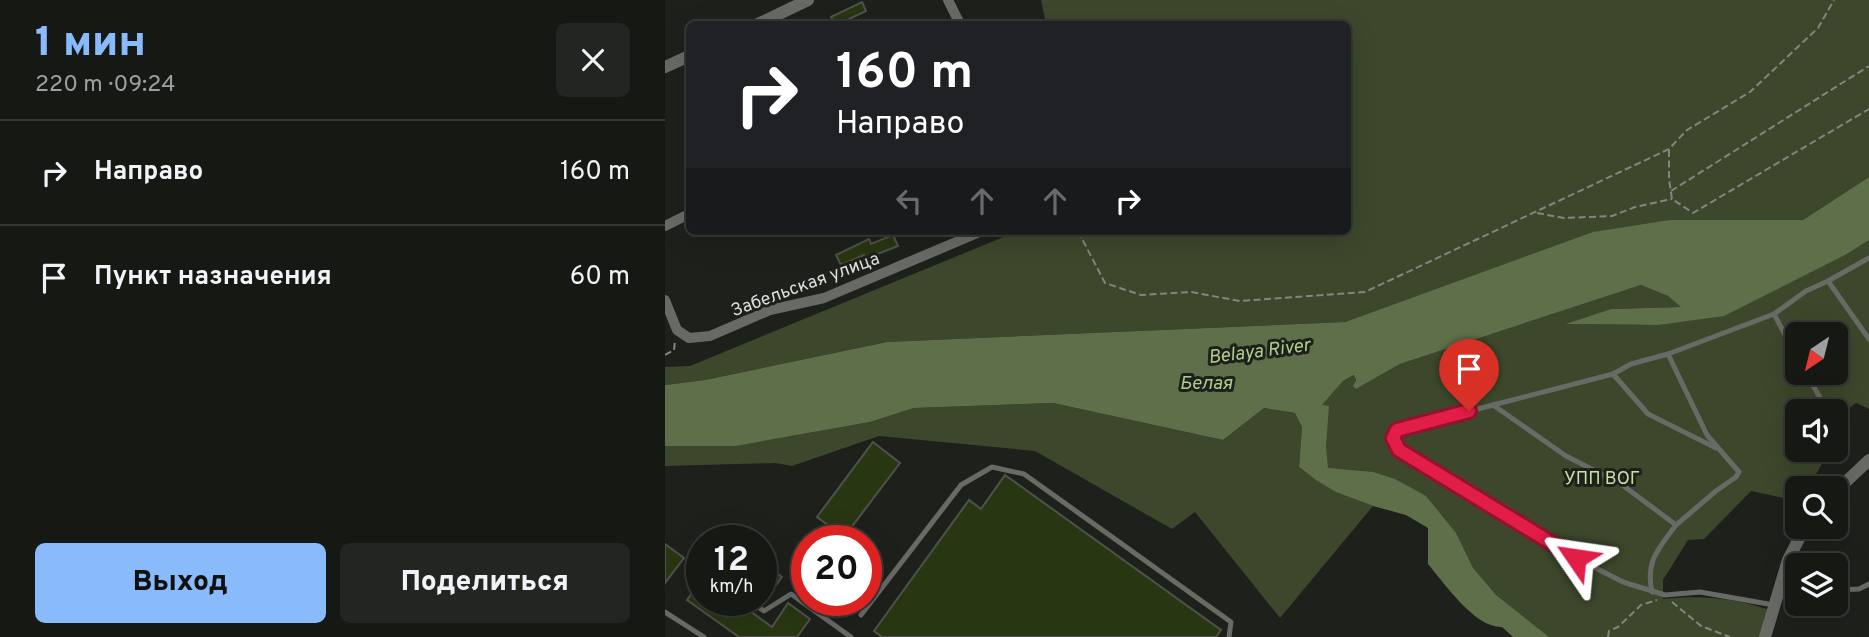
<!DOCTYPE html>
<html lang="ru">
<head>
<meta charset="utf-8">
<style>
	body { margin:0; font-family:Overpass,sans-serif; background:#232522; color:#f1f3f6; height:100vh; display:flex; flex-direction:column; font-size:26px; white-space:nowrap }
	* { box-sizing:border-box; margin:0 }
	p { font-size:23px; color:#9ea0a0 }
	.icon { flex:none; width:38px; height:38px; fill:none; stroke:currentColor; stroke-width:2; stroke-linecap:round; stroke-linejoin:round }
	.map { position:relative; flex:1; overflow:hidden }
	.side { display:flex; flex-direction:column; background:#161814; width:665px }
	.side>* { flex:none }
	.banner { position:absolute; left:21px; top:21px; width:665px; height:214px; border-radius:10px; box-shadow:0 7px 28px #0002,0 0 0 2px #353734; background:#202124; color:#fff; overflow:hidden }
	.needle { width:46px; rotate:215deg }
	.controls { position:absolute; left:1120px; top:322px; display:grid; gap:14px }
	.controls a { display:grid; place-items:center; width:63px; height:63px; border-radius:10px; background:#161814; box-shadow:0 7px 28px #0002,0 0 0 2px #353734; font-size:35px }
	.speed { position:absolute; left:21px; top:525px; display:flex; gap:14px; font-size:35px; font-weight:700; text-align:center }
	.speed>* { display:grid; place-content:center; width:91px; height:91px; border-radius:50%; background:#161814; box-shadow:0 7px 28px #0002,0 0 0 2px #353734; line-height:1 }
	.speed small { font-size:18px; font-weight:400 }
	.speed .limit { border:10px solid #d22; background:#fff; color:#111 }
	.pin { position:absolute; display:grid; place-items:center; width:60px; height:60px; color:#fff; margin:-72px -30px; border-radius:50% 50% 50% 0; rotate:-45deg; box-shadow:0 0 7px #0007 }
	.pin .icon { rotate:45deg }
	.me { position:absolute; width:77px; margin:-38px; rotate:302deg; stroke-linejoin:round; filter:drop-shadow(0 0 5px #0008) }
	.turn { display:flex; align-items:center; gap:24px; height:147px; padding:0 35px; font-size:32px }
	.turn .icon { width:91px; height:91px; stroke-width:2.5 }
	.turn b { display:block; font-size:49px; line-height:60px }
	.lanes { display:flex; align-items:center; height:66px; padding:0 35px; background:#0003; justify-content:center; gap:35px; direction:ltr }
	.lanes .off { opacity:.35 }
	.round { display:grid; place-items:center; flex:none; width:74px; height:74px; border-radius:10px; background:#232522 }
	.headline { display:flex; align-items:center; justify-content:space-between; height:119px; padding:0 35px }
	h1 { font-size:42px; font-weight:800; line-height:52px; color:#89bafc }
	.button { display:flex; gap:14px; margin-top:auto; padding:14px 35px }
	.button a { flex:1; height:80px; border-radius:10px; background:#89bafc; color:#111; font-size:28px; font-weight:800; line-height:80px; text-align:center }
	.button a+a { background:#232522; color:#f1f3f6 }
	ul { padding:0; list-style:none }
	li { display:flex; align-items:center; gap:21px; height:105px; padding:0 35px; border-top:2px solid #353734 }
	li div { flex:1 }
	li b { display:block; font-size:26px }
	li em { font-style:normal }
	main { display:flex; flex:1; min-height:0 }
	.map>svg:first-child { display:block }
	.green { fill:#3c472b; fill-rule:evenodd }
	.water { fill:#5f6f49 }
	.building { fill:#283611; stroke:#4f524c; stroke-width:2 }
	.lines { fill:none; stroke-linecap:round; stroke-linejoin:round }
	.path { stroke:#838581; stroke-width:2; stroke-dasharray:7 3.5; stroke-linecap:butt }
	.service { stroke:#686b65; stroke-width:5 }
	.minor { stroke:#686b65; stroke-width:10 }
	.tertiary { stroke:#686b65; stroke-width:12 }
	.route-casing { stroke:#92132f; stroke-width:18 }
	.route { stroke:#e11d48; stroke-width:12 }
	.labels { text-anchor:middle; stroke-width:6; stroke-linejoin:round; paint-order:stroke }
	.street-label { font-size:18px; fill:#dedfdc; stroke:#1e201b }
	.park-label { font-size:18px; fill:#c7e3a3; stroke:#1e201b }
	.water-label { font-size:19px; font-style:italic; fill:#b2cd8d; stroke:#1e201b }
</style>
</head>
<body>
<main>
<section class="side">
<div class="headline"><div><h1>1 мин</h1><p>220 m · 09:24</p></div><a class="round"><svg class="icon" aria-label="close" viewBox="0 0 24 24"><path d="M6 6l12 12M18 6L6 18"/></svg></a></div>
<ul>
<li><svg class="icon" aria-label="right" viewBox="0 0 24 24"><path d="M7 20v-9h11M14 6l5 5-5 5"/></svg><div><b>Направо</b></div><em>160 m</em></li>
<li><svg class="icon" aria-label="arrive" viewBox="0 0 24 24"><path d="M6 21V4h12l-3 4 3 4H6"/></svg><div><b>Пункт назначения</b></div><em>60 m</em></li>
</ul>
<div class="button"><a>Выход</a><a>Поделиться</a></div>
</section>
<div class="map">
<svg width="1204" height="637" viewBox="0 0 1204 637">
	<rect width="100%" height="100%" fill="#1e201b"/>
	<g class="green">
		<path d="M376,0H1204V177L1138,220H1005L857,258L680,322L222,342L40,380L0,385V367L25,366L353,231H682V24H381Z"/>
		<path d="M1204,240V409L1191,403L1171,418V411H1132V450H1165L1143,488H1132V501L1086,491L1039,539L1023,540L998,580V599C1037,595 1068,598 1105,610L1099,637H876L815,593L781,521L661,472L656,406L678,381L690,375L691,389L735,364L976,285L1003,296L1017,307L946,309L903,324L993,325L1182,254ZM1132,334H1171V373H1132Z"/>
		<path d="M388,403L558,440L599,408L630,413L637,427L634,467C657,486 681,496 708,506L615,618L530,512L507,529L370,451L214,436L127,466L111,463L0,466V446H71L205,422L249,408Z"/>
	</g>
	<path class="water" d="M1204,177V240L1182,254L1059,316L993,325L901,324L946,309L1016,307L1003,296L976,285L735,364L691,389L688,386L691,380L689,375L678,381L657,405L664,406L661,446L663,468L708,472L730,479L761,496L791,533L808,568L831,595L884,637H848L837,627C810,628 780,584 763,564V528L741,515L708,506L671,492L651,480L634,467L637,427L630,413L599,408L558,440L388,403L249,408L205,422L71,446H0V385L40,380L222,342L680,322L928,232L1005,220H1138Z"/>
	<g class="building">
		<path d="M197,2L201,11L184,19L185,23L181,24H170L166,17Z"/>
		<path d="M228,235L233,246L200,259L199,255L176,265L171,255L204,239L206,244Z"/>
		<path d="M208,442L235,463L179,537L152,517Z"/>
		<path d="M340,475L556,630L551,637H217L209,631L304,500L316,509Z"/>
		<path d="M0,544L19,558L0,583Z"/>
		<path d="M96,562L117,577L108,589L96,581Z"/>
		<path d="M37,579V600H70L107,627L123,603L145,619L132,637H74L22,600Z"/>
	</g>
	<g class="lines">
		<g class="path">
			<path d="M1004,150V179L1007,199L1028,213L1204,109"/>
			<path d="M1006,191L1204,66"/>
			<path d="M872,213L899,218L947,216L970,207L1007,199"/>
			<path d="M413,231L440,283L476,295L526,292L575,301L700,292L1004,149L1022,130L1085,92L1153,28L1169,0"/>
			<path d="M0,355L9,350L10,341"/>
			<path d="M1007,602L1036,626L1065,637"/>
			<path d="M943,637L944,631L953,627L976,605L992,600"/>
		</g>
		<g class="service">
			<path d="M1163,281L1204,258"/>
			<path d="M1109,314L1141,291L1163,281L1204,339"/>
			<path d="M1003,354L1109,314L1132,357"/>
			<path d="M1141,373L1158,403"/>
			<path d="M948,374L983,414L1051,448"/>
			<path d="M828,405L948,374L966,364L1003,354L1042,435L1074,472L1071,477L1051,491L1011,525"/>
			<path d="M1116,590H1132"/>
			<path d="M1171,590L1194,589L1204,584"/>
			<path d="M987,592C980,561 994,548 1011,525L956,484L901,456L828,405L732,430L728,438L734,450L911,558L958,582L1000,595L1035,592L1109,605"/>
			<path d="M84,600L99,611L126,594L186,637"/>
			<path d="M0,612L39,637"/>
			<path d="M196,615L296,485L327,467L359,474L566,622L564,637"/>
		</g>
		<g class="minor">
			<path d="M283,0L295,24"/>
			<path d="M0,226L24,214"/>
			<path d="M0,300L12,330L24,338L45,336L105,310L159,298L317,231"/>
		</g>
		<g class="tertiary">
			<path d="M93,24L143,0"/>
			<path d="M0,67L24,56"/>
			<path d="M1171,491L1204,460"/>
			<path d="M1100,637L1123,560L1140,527"/>
		</g>
	</g>
	<g class="lines">
		<g class="route-casing">
			<path id="route" d="M804,411L732,430L728,438L734,450L911,558"/>
		</g>
		<use href="#route" class="route"/>
	</g>
	<g class="labels">
		<g class="street-label">
			<text transform="translate(140 284) rotate(-20)" y="6">Забельская улица</text>
		</g>
		<g class="park-label">
			<text x="937" y="484">УПП ВОГ</text>
		</g>
		<g class="water-label">
			<text transform="translate(594 350) rotate(-7)" y="7">Belaya River</text>
			<text x="541" y="389">Белая</text>
		</g>
	</g>
</svg>
<div class="controls">
<a><svg class="needle" viewBox="-14 -14 28 28"><path d="M0-13l5 13h-10z" fill="#e53935"/><path d="M0 13l5-13h-10z" fill="#9ea0a0"/></svg></a>
<a><svg class="icon" aria-label="sound" viewBox="0 0 24 24"><path d="M4 9h4l5-4v14l-5-4H4zM17 9q2 3 0 6"/></svg></a>
<a><svg class="icon" aria-label="search" viewBox="0 0 24 24"><circle cx="10" cy="10" r="6"/><path d="M15 15l6 6"/></svg></a>
<a><svg class="icon" aria-label="layers" viewBox="0 0 24 24"><path d="M12 4l9 5-9 5-9-5zM3 14l9 5 9-5"/></svg></a>
</div>
<div class="speed"><div>12<small>km/h</small></div><div class="limit">20</div></div>
<div class="pin" style="left:804px;top:411px;background:#d93025"><svg class="icon" aria-label="arrive" viewBox="0 0 24 24"><path d="M6 21V4h12l-3 4 3 4H6"/></svg></div>
<svg class="me" style="left:911px;top:558px" viewBox="-20 -20 40 40"><path d="M0-17L14 15 0 8-14 15z" fill="#e11d48" stroke="#fff" stroke-width="4"/></svg>
<div class="banner">
<div class="turn"><svg class="icon" aria-label="right" viewBox="0 0 24 24"><path d="M7 20v-9h11M14 6l5 5-5 5"/></svg><div><b>160 m</b>Направо</div></div>
<div class="lanes"><svg class="icon off" aria-label="left" viewBox="0 0 24 24"><path d="M17 20v-9H6M10 6l-5 5 5 5"/></svg><svg class="icon off" aria-label="ahead" viewBox="0 0 24 24"><path d="M12 20V5M6 11l6-6 6 6"/></svg><svg class="icon off" aria-label="ahead" viewBox="0 0 24 24"><path d="M12 20V5M6 11l6-6 6 6"/></svg><svg class="icon" aria-label="right" viewBox="0 0 24 24"><path d="M7 20v-9h11M14 6l5 5-5 5"/></svg></div>
</div>
</div>
</main>
</body>
</html>
